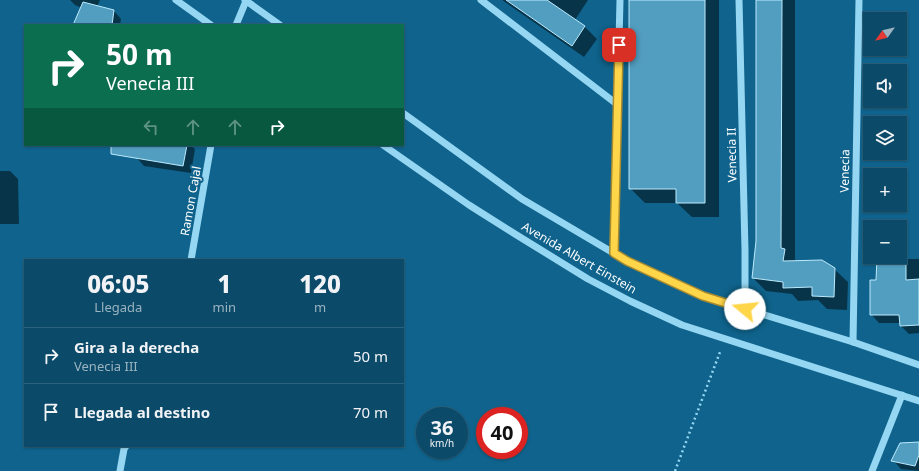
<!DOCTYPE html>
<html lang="es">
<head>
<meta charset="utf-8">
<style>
	body { margin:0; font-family:"Noto Sans",sans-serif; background:#195471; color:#f1f3f6; height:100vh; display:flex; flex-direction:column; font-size:15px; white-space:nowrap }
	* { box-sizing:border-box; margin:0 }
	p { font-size:13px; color:#9ab3c0 }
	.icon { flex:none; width:22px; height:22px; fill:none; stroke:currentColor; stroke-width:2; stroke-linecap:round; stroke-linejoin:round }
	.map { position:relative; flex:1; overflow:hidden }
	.details { position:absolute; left:24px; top:259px; width:380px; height:188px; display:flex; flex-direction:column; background:#0b4a69; border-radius:0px; box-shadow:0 1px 3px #0004,0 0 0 1px #2b627d }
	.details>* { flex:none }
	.guide { position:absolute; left:24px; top:24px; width:380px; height:122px; border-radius:0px; box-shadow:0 1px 3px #0004,0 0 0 1px #2b627d; background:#0b6e4f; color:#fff; overflow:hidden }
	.needle { width:26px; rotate:236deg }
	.buttons { position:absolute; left:863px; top:12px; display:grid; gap:8px }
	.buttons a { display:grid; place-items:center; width:44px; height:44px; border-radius:0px; background:#0b4a69; box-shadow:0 1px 3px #0004,0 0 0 1px #2b627d; font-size:20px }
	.speed { position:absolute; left:416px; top:407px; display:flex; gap:8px; font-size:20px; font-weight:700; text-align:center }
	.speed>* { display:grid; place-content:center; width:52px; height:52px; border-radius:50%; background:#0b4a69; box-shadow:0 1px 3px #0004,0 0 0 1px #2b627d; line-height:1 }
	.speed small { font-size:10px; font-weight:400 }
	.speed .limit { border:6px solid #d22; background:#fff; color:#111 }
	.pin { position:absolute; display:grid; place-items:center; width:34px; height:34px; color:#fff; margin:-17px; border-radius:8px; box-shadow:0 2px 6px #0006 }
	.me { position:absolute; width:44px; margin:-22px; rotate:287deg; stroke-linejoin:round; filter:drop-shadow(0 0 3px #0008) }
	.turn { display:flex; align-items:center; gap:14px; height:84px; padding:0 16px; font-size:18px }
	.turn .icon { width:52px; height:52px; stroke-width:2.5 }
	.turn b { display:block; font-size:28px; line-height:34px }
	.lanes { display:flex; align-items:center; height:38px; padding:0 16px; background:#0003; justify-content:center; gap:20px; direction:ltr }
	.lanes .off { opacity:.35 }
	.eta { display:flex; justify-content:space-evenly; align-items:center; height:68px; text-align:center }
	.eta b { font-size:24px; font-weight:800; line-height:28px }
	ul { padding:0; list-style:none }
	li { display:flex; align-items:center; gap:12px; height:56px; padding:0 16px; border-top:1px solid #2b627d }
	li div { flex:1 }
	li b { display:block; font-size:15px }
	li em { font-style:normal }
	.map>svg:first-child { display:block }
	.shadow { fill:#0007 }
	.building { fill:#529ec0; stroke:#bceafd }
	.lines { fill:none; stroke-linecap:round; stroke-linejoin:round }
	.path { stroke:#95d6f2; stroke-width:2.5; stroke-dasharray:2 3; stroke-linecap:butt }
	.minor { stroke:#95d6f2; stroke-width:7 }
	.route-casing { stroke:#a68a30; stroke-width:10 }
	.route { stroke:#ffd54a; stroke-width:7 }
	.labels { text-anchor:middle; stroke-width:4; stroke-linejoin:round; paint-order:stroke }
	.street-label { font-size:12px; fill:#fff; stroke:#0f638c }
</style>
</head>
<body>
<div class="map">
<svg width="919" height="471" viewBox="0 0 919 471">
	<rect width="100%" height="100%" fill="#0f638c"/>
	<g class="shadow">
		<path d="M70,0H100L97,7L114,11L121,19L120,25H74L82,8L75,5Z"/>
		<path d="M502,0H588L575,20L585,27L597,39L584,57Z"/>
		<path d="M630,0H719V217H692L677,203H645L630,188Z"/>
		<path d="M757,0H795V259L797,262L834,269L848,282L847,310L827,309L818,300L798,301L792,294L766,291L753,278L757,241Z"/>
		<path d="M139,145H190L195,149L191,173L144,166L137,158Z"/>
		<path d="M0,171H10L18,179L19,224H0Z"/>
		<path d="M878,259H919V333L909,334L901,326V323H879L871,314L877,281Z"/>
		<path d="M919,443V471L901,469L893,460Z"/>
	</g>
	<g class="building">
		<path d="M506,0H547L585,26L572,46Z"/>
		<path d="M629,0H705V203H676V189H629Z"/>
		<path d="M756,0H782L781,248L785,249L783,261L822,260L835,268L834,297L812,296V287L783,288V282L752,278L756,241Z"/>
		<path d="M83,2L114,10L112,25H73Z"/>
		<path d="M111,145H187L183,166L111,154Z"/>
		<path d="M877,258H906V280L919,279V325L900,326L899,315H870V280H876Z"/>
		<path d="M919,442V455L915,466L891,461L900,443Z"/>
	</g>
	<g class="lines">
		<path class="path" d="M675,471L720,352"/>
		<g class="minor">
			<path d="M176,0L211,25"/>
			<path d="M245,0L280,25"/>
			<path d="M481,0L618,105"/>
			<path d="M739,0L745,250V309"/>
			<path d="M236,25L246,1"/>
			<path d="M403,113L522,199L627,261L703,296L853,342L919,365"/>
			<path d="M383,145L469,205L515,234L588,279L630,301L682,325L919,401"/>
			<path d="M614,253L620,0"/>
			<path d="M191,260L211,145"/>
			<path d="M853,342L859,0"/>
			<path d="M120,471L124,449L126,446"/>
			<path d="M872,471L902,395"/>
		</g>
	</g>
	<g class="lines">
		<g class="route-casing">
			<path id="route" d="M619,45L614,253L627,261L703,296L745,309"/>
		</g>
		<use href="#route" class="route"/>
	</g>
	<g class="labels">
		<g class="street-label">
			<text transform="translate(732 155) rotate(-91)" y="4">Venecia II</text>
			<text transform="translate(845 171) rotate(-89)" y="4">Venecia</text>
			<text transform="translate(191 201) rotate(-80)" y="4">Ramon Cajal</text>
			<text transform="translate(579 258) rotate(30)" y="4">Avenida Albert Einstein</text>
		</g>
	</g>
</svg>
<div class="buttons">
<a><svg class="needle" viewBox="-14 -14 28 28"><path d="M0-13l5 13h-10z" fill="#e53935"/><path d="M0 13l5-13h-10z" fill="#9ab3c0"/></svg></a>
<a><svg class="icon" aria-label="sound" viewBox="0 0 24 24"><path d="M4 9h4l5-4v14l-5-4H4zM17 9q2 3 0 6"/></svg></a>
<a><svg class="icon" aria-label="layers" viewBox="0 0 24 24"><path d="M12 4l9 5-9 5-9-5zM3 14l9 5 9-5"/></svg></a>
<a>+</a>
<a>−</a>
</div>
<div class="speed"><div>36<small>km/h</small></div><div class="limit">40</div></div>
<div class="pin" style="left:619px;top:45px;background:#d93025"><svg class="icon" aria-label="arrive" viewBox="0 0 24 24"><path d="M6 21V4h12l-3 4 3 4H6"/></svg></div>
<svg class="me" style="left:745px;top:309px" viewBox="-20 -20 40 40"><circle r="19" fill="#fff"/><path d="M0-13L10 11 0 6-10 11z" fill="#ffd54a"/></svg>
<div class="guide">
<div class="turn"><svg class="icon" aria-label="right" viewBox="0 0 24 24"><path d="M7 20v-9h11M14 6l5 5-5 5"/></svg><div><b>50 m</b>Venecia III</div></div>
<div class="lanes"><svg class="icon off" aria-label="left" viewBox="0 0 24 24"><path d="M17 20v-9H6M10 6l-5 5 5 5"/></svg><svg class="icon off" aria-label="ahead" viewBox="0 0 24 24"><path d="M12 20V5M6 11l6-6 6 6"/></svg><svg class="icon off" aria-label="ahead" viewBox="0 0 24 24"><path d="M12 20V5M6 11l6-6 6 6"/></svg><svg class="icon" aria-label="right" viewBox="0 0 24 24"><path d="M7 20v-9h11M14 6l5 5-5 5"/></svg></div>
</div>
<section class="details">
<div class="eta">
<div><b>06:05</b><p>Llegada</p></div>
<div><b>1</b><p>min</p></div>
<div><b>120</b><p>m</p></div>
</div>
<ul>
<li><svg class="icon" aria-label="right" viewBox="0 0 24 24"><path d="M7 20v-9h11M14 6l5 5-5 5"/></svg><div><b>Gira a la derecha</b><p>Venecia III</p></div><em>50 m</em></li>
<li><svg class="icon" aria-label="arrive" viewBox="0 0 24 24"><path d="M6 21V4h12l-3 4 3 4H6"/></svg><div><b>Llegada al destino</b></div><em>70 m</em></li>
</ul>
</section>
</div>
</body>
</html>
